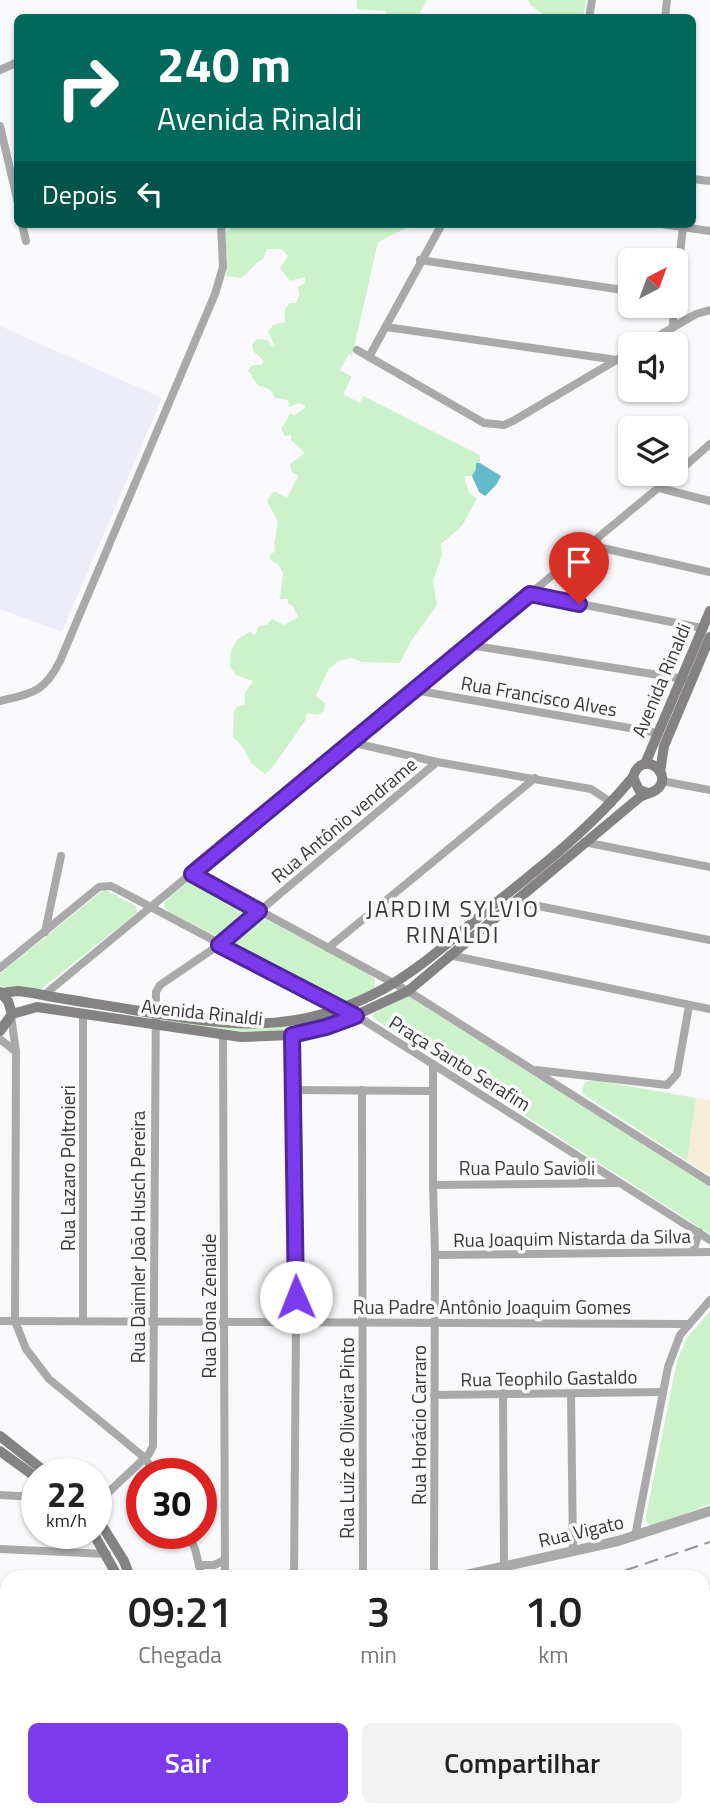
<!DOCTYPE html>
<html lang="pt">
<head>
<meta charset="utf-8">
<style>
	body { margin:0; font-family:"Titillium Web",sans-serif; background:#f2f2f2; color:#222; height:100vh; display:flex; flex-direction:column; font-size:26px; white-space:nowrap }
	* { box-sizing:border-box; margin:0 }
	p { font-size:23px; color:#767676 }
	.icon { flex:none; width:38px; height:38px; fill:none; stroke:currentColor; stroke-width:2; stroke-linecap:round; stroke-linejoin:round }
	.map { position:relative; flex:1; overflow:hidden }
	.drawer { position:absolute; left:0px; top:1570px; width:710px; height:247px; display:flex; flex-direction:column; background:#fff; border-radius:21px 21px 0 0; box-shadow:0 2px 5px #0004 }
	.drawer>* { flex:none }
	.hud { position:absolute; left:14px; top:14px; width:682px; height:214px; border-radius:10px; box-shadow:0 2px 5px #0004; background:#00695c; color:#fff; overflow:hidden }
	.needle { width:46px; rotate:41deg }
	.controls { position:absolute; left:618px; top:248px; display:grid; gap:14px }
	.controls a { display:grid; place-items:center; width:70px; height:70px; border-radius:10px; background:#fff; box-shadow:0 2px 5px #0004; font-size:35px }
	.speed { position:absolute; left:21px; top:1458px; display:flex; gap:14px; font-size:35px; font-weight:700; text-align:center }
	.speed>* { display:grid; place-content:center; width:91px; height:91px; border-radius:50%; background:#fff; box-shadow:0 2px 5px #0004; line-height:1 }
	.speed small { font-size:18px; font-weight:400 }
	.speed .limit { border:10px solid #d22; background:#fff; color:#111 }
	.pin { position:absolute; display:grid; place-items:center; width:60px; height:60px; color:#fff; margin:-72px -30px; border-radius:50% 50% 50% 0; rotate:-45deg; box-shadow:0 0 7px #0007 }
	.pin .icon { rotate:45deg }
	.me { position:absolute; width:77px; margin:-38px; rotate:359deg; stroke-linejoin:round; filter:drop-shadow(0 0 5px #0008) }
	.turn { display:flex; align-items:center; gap:24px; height:147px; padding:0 28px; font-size:32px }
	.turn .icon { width:91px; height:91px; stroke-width:2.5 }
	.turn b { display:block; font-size:49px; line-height:60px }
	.then { display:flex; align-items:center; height:66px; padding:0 28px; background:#0003; gap:14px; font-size:26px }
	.eta { display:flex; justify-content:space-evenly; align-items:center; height:119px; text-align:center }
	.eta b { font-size:42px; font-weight:600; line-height:49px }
	.action { display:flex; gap:14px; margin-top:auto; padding:14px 28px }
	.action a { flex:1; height:80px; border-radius:10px; background:#7c3aed; color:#fff; font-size:28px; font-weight:600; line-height:80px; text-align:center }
	.action a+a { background:#f2f2f2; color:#222 }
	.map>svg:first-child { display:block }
	.built { fill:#ededf7 }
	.education { fill:#f7eed9 }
	.green { fill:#cbf2ca }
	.water { fill:#62bacc }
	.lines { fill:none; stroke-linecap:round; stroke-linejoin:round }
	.minor { stroke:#aaa9a9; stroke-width:8 }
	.tertiary { stroke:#aaa9a9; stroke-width:10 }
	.secondary { stroke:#848282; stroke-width:10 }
	.rail { stroke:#949496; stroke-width:2; stroke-dasharray:14 7; stroke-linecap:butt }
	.route-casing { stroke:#51269a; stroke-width:18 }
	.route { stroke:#7c3aed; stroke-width:12 }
	.labels { text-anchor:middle; stroke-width:7; stroke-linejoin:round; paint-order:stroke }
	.street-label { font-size:19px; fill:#39393a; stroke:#f9f9fb }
	.quarter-label { font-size:23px; letter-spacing:2px; fill:#39393a; stroke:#f9f9fb }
</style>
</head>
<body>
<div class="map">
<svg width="710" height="1816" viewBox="0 0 710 1816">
	<rect width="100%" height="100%" fill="#f9f9fb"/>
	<path class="built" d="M0,326L162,398L62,632L0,609Z"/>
	<path class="education" d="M696,1098L710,1100V1175L687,1161Z"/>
	<g class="green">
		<path d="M357,0H427L417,18L386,17V11L357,9Z"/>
		<path d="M528,0H586L583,17C571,17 559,16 547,17L531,6Z"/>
		<path d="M235,224H414L378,242L352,356L349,354L340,370L352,377L343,394L360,403L363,396L480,455V463H476V469L472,476H464L469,493L477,498L462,526L441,544L442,555L433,581L437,605L411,641L400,663L362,662L352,658L338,661L328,670L316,696L325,703L324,711L318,715L307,713L305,721L272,768L265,774L251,763L243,747L233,737L234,711L238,706L245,705V693L253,681L236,675L230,667L231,650L238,639L250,632L255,635L259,626L267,625L272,619L284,625L298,617L293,606L288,604V599H280L283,573L278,564L273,562L269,556L275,551L274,545L278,522L267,501L274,491L287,498L298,476L291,471L290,464L305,453L291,440V435L285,436L281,429L290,414L295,415L305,408V406L300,403L289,407L288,400L275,398C272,389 267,387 258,386L248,370L253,365H262L264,361L254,352L252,345L257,339L268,340L272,347L275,345L268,332L273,325L285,322V309L290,303H296L299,296L298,287L305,283V277L290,281L280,268L288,256L282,249H267L263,259C254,263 250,272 241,278L226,276L227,260L224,234Z"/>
		<path d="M188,882L197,883L240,907L244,910V917L218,937L170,913L164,906L165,901Z"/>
		<path d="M102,891H108L136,906L137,912L134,915L40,990L0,986V974Z"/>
		<path d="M260,919H265L368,973L375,980V988L347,1004H342L235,948L233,939L249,924Z"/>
		<path d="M408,996L710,1187V1234L374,1019L373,1016L376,1012Z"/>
		<path d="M336,1015L340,1017C317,1023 294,1031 271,1032C235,1034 199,1026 164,1022V1020L261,1029L293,1025Z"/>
		<path d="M594,1080L696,1098L687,1161L583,1094L582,1090L585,1082Z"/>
		<path d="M710,1311V1504L652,1526L647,1523L646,1516L677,1361L687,1338Z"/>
		<path d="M710,1599V1816H669L667,1810H704V1602Z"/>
	</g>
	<g class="water">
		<path d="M476,463H480L501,476L496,485L485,496L479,492L472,476L476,469Z"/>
		<path d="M710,1614V1816H699L701,1810H704V1620Z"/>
	</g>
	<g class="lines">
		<g class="minor">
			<path d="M589,18L592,0"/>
			<path d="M665,18L667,0"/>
			<path d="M0,70L18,62"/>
			<path d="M0,126L18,203"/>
			<path d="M693,179L710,181"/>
			<path d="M22,224L26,241"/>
			<path d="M661,224L710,231"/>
			<path d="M420,260L630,291"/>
			<path d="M676,290L683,227"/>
			<path d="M386,327L617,360"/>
			<path d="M673,327L674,306"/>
			<path d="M643,345L696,314L710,310"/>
			<path d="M357,350L484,423L504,425L513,421L630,352"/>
			<path d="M369,357L442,224"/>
			<path d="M676,474L710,444"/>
			<path d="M659,488L710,501"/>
			<path d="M589,545L710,572"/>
			<path d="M530,594L702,628"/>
			<path d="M469,645L684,679"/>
			<path d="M414,690L658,733"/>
			<path d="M0,701C32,693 44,693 60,661L215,294L223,267L221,224"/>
			<path d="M350,742L437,762L591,789L612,803"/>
			<path d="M662,781L710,790"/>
			<path d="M584,842L710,867"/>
			<path d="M192,874L408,991L710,1182"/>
			<path d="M513,901L710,940"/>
			<path d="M45,932L61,856"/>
			<path d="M328,948L535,778"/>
			<path d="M449,955L710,1009"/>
			<path d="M0,968L99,887L111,886L357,1016L710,1240"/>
			<path d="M44,995L675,474"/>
			<path d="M83,1015V1321"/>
			<path d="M11,1016L16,1052L15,1321L26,1349L49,1379L145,1458L155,1474"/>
			<path d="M223,1035L225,1577"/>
			<path d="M292,1035L296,1322L294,1577"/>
			<path d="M0,1039L16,1052"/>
			<path d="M433,1064V1185L435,1255L434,1577"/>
			<path d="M536,1070L667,1085L677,1074L689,1006"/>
			<path d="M292,1090L432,1091"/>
			<path d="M362,1090L363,1577"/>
			<path d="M581,1183L587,1173L589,1164"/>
			<path d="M433,1185L619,1183"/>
			<path d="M693,1252L699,1232"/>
			<path d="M435,1255L710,1252"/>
			<path d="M0,1321L689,1324"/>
			<path d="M503,1393L504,1565"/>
			<path d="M571,1394L573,1551"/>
			<path d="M434,1395L663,1392"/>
			<path d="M0,1495L37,1497"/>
			<path d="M96,1504L149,1454L153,1446L156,992L160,985L219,945L437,762"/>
			<path d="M188,1533L195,1549L202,1577"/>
			<path d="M635,1536L668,1367L680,1335L710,1300"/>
			<path d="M0,1549L107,1554"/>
			<path d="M199,1565H214L225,1560"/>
			<path d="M0,1605L7,1606"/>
			<path d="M0,1733L7,1732"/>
			<path d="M39,1810L41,1816"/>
			<path d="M91,1810L93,1816"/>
			<path d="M291,1810V1816"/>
			<path d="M361,1810V1816"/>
			<path d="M430,1810V1816"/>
			<path d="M505,1810L508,1816"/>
			<path d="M584,1810L587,1816"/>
			<path d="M660,1810L663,1816"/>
		</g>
		<g class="tertiary">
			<path d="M457,1577L618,1541L710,1511"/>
			<path d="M704,1595L710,1592"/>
			<path d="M0,1664H7"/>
			<path d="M110,1810L125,1811"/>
			<path d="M231,1816L246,1810"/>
		</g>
		<g class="secondary">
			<path d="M645,764L710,611"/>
			<path d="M660,772L664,746L710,637"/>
			<path d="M0,992L8,1001L12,1014L0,1031"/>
			<path d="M1,993L18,991L33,993C66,1000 100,1004 133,1010C222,1024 288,1037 372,995C417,973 454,937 492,906C542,866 592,827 633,777"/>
			<path d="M12,1014L37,1007L241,1037L292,1035L341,1022L408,991L640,797C645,794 652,793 656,790C676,775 642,747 633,777L639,790L648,793"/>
			<path d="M0,1436L48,1474"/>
			<path d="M0,1451L37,1478"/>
			<path d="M96,1516L124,1561L130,1577"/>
			<path d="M93,1533L118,1577"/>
			<path d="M166,1810L169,1816"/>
			<path d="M123,1816L126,1810"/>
		</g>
		<g class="rail">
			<path d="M605,1577L710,1542"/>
			<path d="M0,1701H7"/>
		</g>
	</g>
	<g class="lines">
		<g class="route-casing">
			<path id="route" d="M296,1297L292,1035L326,1027L356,1016L219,945L259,911L192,874L530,594L579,604"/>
		</g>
		<use href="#route" class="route"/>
	</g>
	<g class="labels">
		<g class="street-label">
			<text transform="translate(661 680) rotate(-67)" y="7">Avenida Rinaldi</text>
			<text transform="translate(539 696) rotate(10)" y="7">Rua Francisco Alves</text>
			<text transform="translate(344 820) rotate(-40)" y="7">Rua Antônio vendrame</text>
			<text transform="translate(202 1012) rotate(6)" y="7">Avenida Rinaldi</text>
			<text transform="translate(460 1063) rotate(32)" y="7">Praça Santo Serafim</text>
			<text transform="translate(68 1168) rotate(-90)" y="7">Rua Lazaro Poltroieri</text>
			<text x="527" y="1175">Rua Paulo Savioli</text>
			<text transform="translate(138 1237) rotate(-90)" y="7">Rua Daimler João Husch Pereira</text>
			<text transform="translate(572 1238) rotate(-1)" y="7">Rua Joaquim Nistarda da Silva</text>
			<text transform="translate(209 1306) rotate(-90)" y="7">Rua Dona Zenaide</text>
			<text x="492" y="1314">Rua Padre Antônio Joaquim Gomes</text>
			<text transform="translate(549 1378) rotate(-1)" y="7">Rua Teophilo Gastaldo</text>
			<text transform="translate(419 1425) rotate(-90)" y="7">Rua Horácio Carraro</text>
			<text transform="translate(347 1438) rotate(-90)" y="7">Rua Luiz de Oliveira Pinto</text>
			<text transform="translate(581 1531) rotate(-13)" y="7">Rua Vigato</text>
		</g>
		<g class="quarter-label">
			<text x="453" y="917">JARDIM SYLVIO<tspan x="453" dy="26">RINALDI</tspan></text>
		</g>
	</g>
</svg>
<div class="controls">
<a><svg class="needle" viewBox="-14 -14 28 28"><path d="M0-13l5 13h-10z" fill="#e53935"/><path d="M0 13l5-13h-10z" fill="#767676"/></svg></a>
<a><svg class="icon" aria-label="sound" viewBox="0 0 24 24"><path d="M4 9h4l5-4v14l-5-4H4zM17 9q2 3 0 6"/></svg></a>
<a><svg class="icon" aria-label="layers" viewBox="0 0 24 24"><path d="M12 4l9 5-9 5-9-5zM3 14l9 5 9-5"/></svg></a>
</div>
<div class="speed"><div>22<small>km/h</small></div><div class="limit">30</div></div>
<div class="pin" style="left:579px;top:604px;background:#d93025"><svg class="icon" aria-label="arrive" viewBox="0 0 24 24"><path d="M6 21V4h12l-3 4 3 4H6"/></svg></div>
<svg class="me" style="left:296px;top:1297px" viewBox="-20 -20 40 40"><circle r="19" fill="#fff"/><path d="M0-13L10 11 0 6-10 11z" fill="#7c3aed"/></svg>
<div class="hud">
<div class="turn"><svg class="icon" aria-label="right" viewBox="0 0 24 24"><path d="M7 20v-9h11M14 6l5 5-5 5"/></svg><div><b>240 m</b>Avenida Rinaldi</div></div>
<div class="then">Depois<svg class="icon" aria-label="left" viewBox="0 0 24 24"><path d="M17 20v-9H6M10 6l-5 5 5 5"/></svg></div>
</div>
<section class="drawer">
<div class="eta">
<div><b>09:21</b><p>Chegada</p></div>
<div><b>3</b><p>min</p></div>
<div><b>1.0</b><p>km</p></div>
</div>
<div class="action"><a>Sair</a><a>Compartilhar</a></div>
</section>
</div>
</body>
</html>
